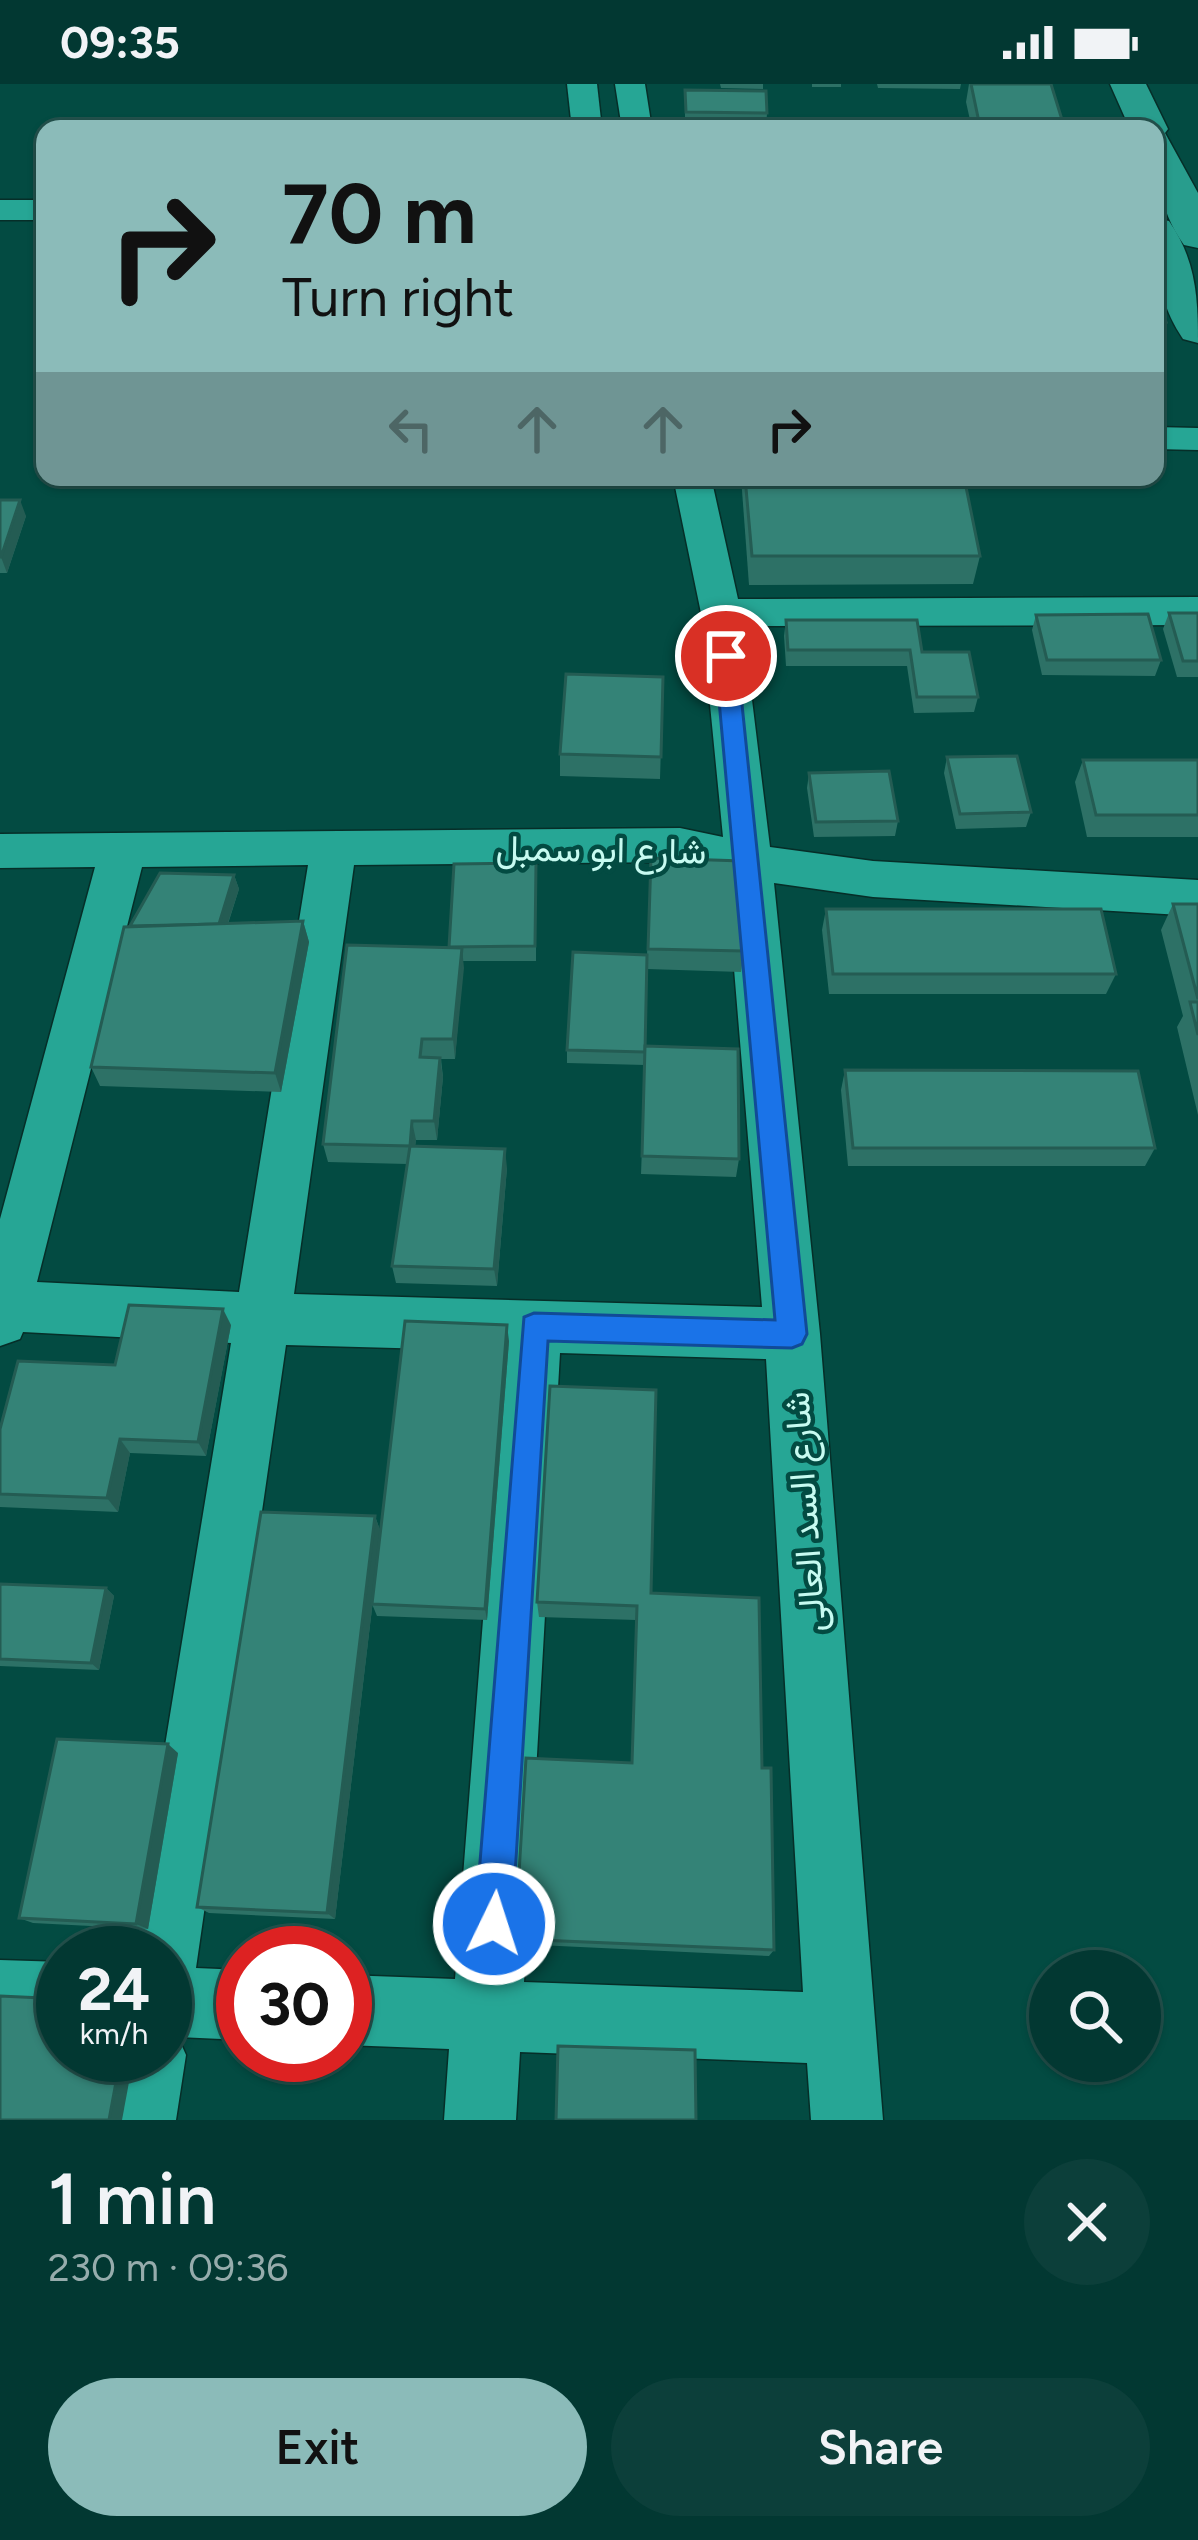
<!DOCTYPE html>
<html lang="en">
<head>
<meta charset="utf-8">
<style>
	body { margin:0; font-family:Figtree,Vazirmatn,sans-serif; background:#0c3f3a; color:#f1f3f6; height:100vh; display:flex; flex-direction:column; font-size:45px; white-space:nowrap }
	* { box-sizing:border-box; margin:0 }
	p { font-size:39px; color:#96acac }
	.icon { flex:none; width:66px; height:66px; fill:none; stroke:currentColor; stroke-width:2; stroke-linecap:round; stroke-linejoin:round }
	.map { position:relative; height:2036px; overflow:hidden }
	.drawer { display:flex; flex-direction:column; background:#023832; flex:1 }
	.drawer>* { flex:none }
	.top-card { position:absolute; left:36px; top:36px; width:1128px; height:366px; border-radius:24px; box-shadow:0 3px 9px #0004,0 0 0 3px #23524d; background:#8bbbb9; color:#111; overflow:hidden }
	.buttons { position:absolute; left:1029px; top:1866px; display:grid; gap:24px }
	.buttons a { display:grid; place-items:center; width:132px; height:132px; border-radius:50%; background:#023832; box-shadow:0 3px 9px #0004,0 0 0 3px #23524d; font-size:60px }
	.speed { position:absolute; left:36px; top:1842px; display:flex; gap:24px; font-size:60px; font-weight:700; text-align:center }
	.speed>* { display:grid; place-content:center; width:156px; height:156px; border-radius:50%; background:#023832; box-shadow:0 3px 9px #0004,0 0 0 3px #23524d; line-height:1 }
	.speed small { font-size:30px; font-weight:400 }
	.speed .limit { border:18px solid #d22; background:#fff; color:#111 }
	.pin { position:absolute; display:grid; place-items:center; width:102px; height:102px; color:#fff; margin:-51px; border:6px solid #fff; border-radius:50%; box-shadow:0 3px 12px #0007 }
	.me { position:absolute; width:132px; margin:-66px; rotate:4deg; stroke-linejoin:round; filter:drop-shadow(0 0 9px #0008) }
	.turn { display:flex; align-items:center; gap:42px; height:252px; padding:0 48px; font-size:54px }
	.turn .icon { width:156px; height:156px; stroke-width:2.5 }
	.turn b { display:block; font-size:84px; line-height:102px }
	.lanes { display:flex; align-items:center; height:114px; padding:0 48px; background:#0003; justify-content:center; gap:60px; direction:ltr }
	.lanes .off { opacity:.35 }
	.round { display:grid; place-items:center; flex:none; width:126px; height:126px; border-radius:63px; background:#0c3f3a }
	.overview { display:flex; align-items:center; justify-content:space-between; height:204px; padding:0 48px }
	h1 { font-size:72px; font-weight:600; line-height:90px }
	.button { display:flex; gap:24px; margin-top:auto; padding:24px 48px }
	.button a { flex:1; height:138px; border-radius:72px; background:#8bbbb9; color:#111; font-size:48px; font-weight:600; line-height:138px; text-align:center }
	.button a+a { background:#0c3f3a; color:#f1f3f6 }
	.status { display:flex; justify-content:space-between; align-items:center; height:84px; padding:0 60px; background:#023832; direction:ltr }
	.status svg { height:33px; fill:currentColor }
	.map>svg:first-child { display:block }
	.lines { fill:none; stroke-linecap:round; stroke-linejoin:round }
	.minor-casing { stroke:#062e28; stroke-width:3 }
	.major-casing { stroke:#062e28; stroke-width:3 }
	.minor { fill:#26a695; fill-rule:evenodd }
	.major { fill:#289d8d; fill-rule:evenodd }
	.wall { fill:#2d7166 }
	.shaded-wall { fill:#245c53 }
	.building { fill:#348377; stroke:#245c53; stroke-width:3 }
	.route { fill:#1a73e8; stroke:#114b97; stroke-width:3 }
	.labels { text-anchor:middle; stroke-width:9; stroke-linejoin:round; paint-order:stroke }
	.street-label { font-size:36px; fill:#c7fbf1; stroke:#034b42 }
</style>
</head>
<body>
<div class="status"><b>09:35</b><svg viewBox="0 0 49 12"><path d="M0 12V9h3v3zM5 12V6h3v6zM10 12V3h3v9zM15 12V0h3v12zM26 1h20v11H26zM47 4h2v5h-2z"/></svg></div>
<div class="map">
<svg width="1198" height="2036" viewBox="0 0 1198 2036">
	<rect width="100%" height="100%" fill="#034b42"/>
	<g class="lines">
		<g class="minor-casing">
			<g id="minor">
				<path d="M567,0H597L602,45H572Z"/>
				<path d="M615,0H645L652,45H622Z"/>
				<rect x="0" y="116" width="45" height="20"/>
				<path d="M1155,343L1198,344V366L1155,365Z"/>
				<path d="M673,393H711L738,515L1198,513V541L743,542L770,763L873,777L1198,796V832L873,813L774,799L820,1250L883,2036H811L807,1979L520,1968L516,2036H444L449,1965L345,1961V1891L455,1895L504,1267L286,1261L196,1884L243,1886V1956L178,1953L186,1971L176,2036H104L114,1971H165V1869H131L231,1259L23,1248L20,1255L0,1262V1135L95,783L0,784V750L680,744L723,753L701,529ZM680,778L726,788L762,1223L294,1210L354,781ZM308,781L239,1208L37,1198L142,783ZM560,1269L766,1275L803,1908L524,1898Z"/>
				<path d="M0,1876L63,1878V1948L0,1946Z"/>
			</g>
		</g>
		<g class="major-casing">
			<g id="major">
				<path d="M1110,0H1146L1168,45L1165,49L1198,109V164L1184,161C1158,124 1155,88 1155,45H1130Z"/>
				<path d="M1155,134L1169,137C1196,176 1198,213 1198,259L1183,255C1157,217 1155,178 1155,134Z"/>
			</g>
		</g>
		<use href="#minor" class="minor"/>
		<use href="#major" class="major"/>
	</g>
	<g class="wall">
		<path d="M720,0H763V5L721,4Z"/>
		<rect x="812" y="0" width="29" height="3"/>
		<path d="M877,0H961L960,5L878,4Z"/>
		<path d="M969,0H1051L1063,39L1061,45H972L966,18Z"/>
		<path d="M685,6L767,29L766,44L685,43Z"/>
		<path d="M1155,208L1166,238L1159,261H1155Z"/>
		<path d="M741,393H964L980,472L973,500L749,501Z"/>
		<path d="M0,416L26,432L7,489H0Z"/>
		<path d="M1169,529H1198V593H1177L1163,545Z"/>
		<path d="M1036,531L1161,576L1155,592L1042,591L1032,546Z"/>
		<path d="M786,536L922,568L978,613L974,628L914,629L907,582H786L784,552Z"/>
		<path d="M663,593L660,695L560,692V670Z"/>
		<path d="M947,673L1031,728L1026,743L956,745L944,689Z"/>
		<path d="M1083,676H1198V753H1087L1075,698Z"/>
		<path d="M809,689L898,737L895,752L814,753L807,704Z"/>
		<path d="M651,774L744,867L741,888L647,885L645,967L739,1075L736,1093L641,1090L645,981L567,979V966L647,871Z"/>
		<path d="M536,779V877H463L455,975H441L443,993L437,1056H416L415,1062L507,1084L497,1202L396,1199L392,1182L407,1080L328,1078L323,1060L449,863Z"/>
		<path d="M234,791L239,805L228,840L303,837L309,858L281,1008L100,1002L91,983L130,842Z"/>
		<path d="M1173,820H1198V1031L1177,943L1183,932L1161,846Z"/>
		<path d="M826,825L1116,890L1106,910H829L822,846Z"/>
		<path d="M845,986L1155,1064L1145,1082H848L841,1006Z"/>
		<path d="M231,1241L206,1372L130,1369L118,1428L0,1423V1345L115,1281Z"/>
		<path d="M509,1257L487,1536L377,1532L372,1520Z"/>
		<path d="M375,1432L381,1449L335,1835L209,1829L197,1823Z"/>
		<path d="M0,1500L106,1504L114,1512L99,1586L0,1582Z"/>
		<path d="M651,1509L762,1684L774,1866L769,1872L517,1860L515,1855L632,1679L636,1536L539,1533L537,1518Z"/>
		<path d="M178,1669L148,1845L33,1839L19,1834Z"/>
	</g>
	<g class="shaded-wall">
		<path d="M20,416L26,432L7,489L1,473Z"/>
		<path d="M234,791L239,805L221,860L217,846Z"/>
		<path d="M303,837L309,858L281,1008L275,989Z"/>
		<path d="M462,864L464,884L455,975L453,955Z"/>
		<path d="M440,974L443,993L437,1056L434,1037Z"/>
		<path d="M412,1037L416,1056L413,1081L410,1062Z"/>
		<path d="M505,1065L507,1084L497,1202L494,1185Z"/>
		<path d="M223,1225L231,1241L206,1372L198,1358Z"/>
		<path d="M507,1241L509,1257L487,1536L485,1525Z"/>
		<path d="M120,1355L130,1369L118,1428L107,1414Z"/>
		<path d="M375,1432L381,1449L335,1835L327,1829Z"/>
		<path d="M106,1504L114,1512L99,1586L91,1579Z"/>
		<path d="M168,1660L178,1669L148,1845L136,1840Z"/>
		<path d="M121,1971H134L122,2036H109Z"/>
	</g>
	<g class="building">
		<path d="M971,0H1051L1063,39L979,38Z"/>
		<path d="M685,6L766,7L767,29L686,28Z"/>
		<path d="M1155,208L1166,238H1155Z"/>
		<path d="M745,393H964L980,472H752Z"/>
		<path d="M0,416H20L1,473H0Z"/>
		<path d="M1169,529H1198V577H1183Z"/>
		<path d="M1148,530L1161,576H1047L1036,531Z"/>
		<path d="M786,536H917L922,568H969L978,613H917L910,566H788Z"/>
		<path d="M566,590L663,593L661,673L560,670Z"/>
		<path d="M1017,672L1031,728L960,730L947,673Z"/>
		<path d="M1083,676H1198V731H1096Z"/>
		<path d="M889,687L898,737L816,738L809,689Z"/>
		<path d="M651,774L742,777L744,867L648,865Z"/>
		<path d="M536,779L535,862L449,863L454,780Z"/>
		<path d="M160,789L234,791L219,840L130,842Z"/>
		<path d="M1173,820H1198V915Z"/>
		<path d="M826,825H1101L1116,890H833Z"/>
		<path d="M303,837L275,989L91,983L124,843Z"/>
		<path d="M347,861L462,864L453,955H422L420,973L440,974L434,1037H412L410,1062L505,1065L494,1185L392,1182L410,1062L323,1060Z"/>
		<path d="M573,868L647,871L645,968L567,966Z"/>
		<path d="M1190,918H1198V951Z"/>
		<path d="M645,962L738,965L739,1075L642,1072Z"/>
		<path d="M845,986L1138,987L1155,1064H853Z"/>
		<path d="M129,1221L223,1225L198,1358L120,1355L107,1414L0,1410V1345L18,1277L115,1281Z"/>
		<path d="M405,1237L507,1241L485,1525L372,1520Z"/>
		<path d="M550,1302L656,1306L651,1509L759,1514L762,1684H771L774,1866L515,1855L526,1674L632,1679L637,1522L537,1518Z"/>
		<path d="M261,1428L375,1432L327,1829L197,1823Z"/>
		<path d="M0,1500L106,1504L91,1579L0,1575Z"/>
		<path d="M57,1655L168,1660L136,1840L19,1834Z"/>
		<path d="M0,1912L63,1915V1971H121L109,2036H0Z"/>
		<path d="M558,1962L695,1966L696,2036H556Z"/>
	</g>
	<path class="route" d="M726,565L737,572L807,1250L802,1260L792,1264L548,1257L512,1840L506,1853L494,1859L481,1853L475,1840L524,1233L534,1229L775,1236L715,572Z"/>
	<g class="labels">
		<g class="street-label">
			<text transform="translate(601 765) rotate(1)" y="13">شارع ابو سمبل</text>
			<text transform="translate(804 1428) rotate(-94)" y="13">شارع السد العالى</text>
		</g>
	</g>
</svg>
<div class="buttons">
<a><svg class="icon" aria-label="search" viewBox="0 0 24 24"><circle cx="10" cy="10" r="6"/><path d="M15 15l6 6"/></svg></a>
</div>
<div class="speed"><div>24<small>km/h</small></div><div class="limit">30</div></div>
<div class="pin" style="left:726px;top:572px;background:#d93025"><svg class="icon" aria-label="arrive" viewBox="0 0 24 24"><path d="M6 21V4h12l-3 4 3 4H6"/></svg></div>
<svg class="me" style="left:494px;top:1840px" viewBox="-20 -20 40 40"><circle r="17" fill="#1a73e8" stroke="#fff" stroke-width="3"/><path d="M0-11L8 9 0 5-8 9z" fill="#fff"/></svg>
<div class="top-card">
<div class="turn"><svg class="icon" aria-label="right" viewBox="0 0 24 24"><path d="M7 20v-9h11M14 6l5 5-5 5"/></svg><div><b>70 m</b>Turn right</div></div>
<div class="lanes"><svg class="icon off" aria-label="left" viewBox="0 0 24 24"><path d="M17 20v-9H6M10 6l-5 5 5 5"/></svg><svg class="icon off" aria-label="ahead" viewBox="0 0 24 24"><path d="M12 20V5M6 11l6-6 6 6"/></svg><svg class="icon off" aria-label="ahead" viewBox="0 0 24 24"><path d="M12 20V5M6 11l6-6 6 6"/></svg><svg class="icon" aria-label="right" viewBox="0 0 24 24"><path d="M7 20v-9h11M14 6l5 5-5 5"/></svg></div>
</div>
</div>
<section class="drawer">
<div class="overview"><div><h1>1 min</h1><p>230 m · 09:36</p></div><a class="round"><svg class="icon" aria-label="close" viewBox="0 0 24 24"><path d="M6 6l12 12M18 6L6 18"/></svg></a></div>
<div class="button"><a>Exit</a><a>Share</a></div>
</section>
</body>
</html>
